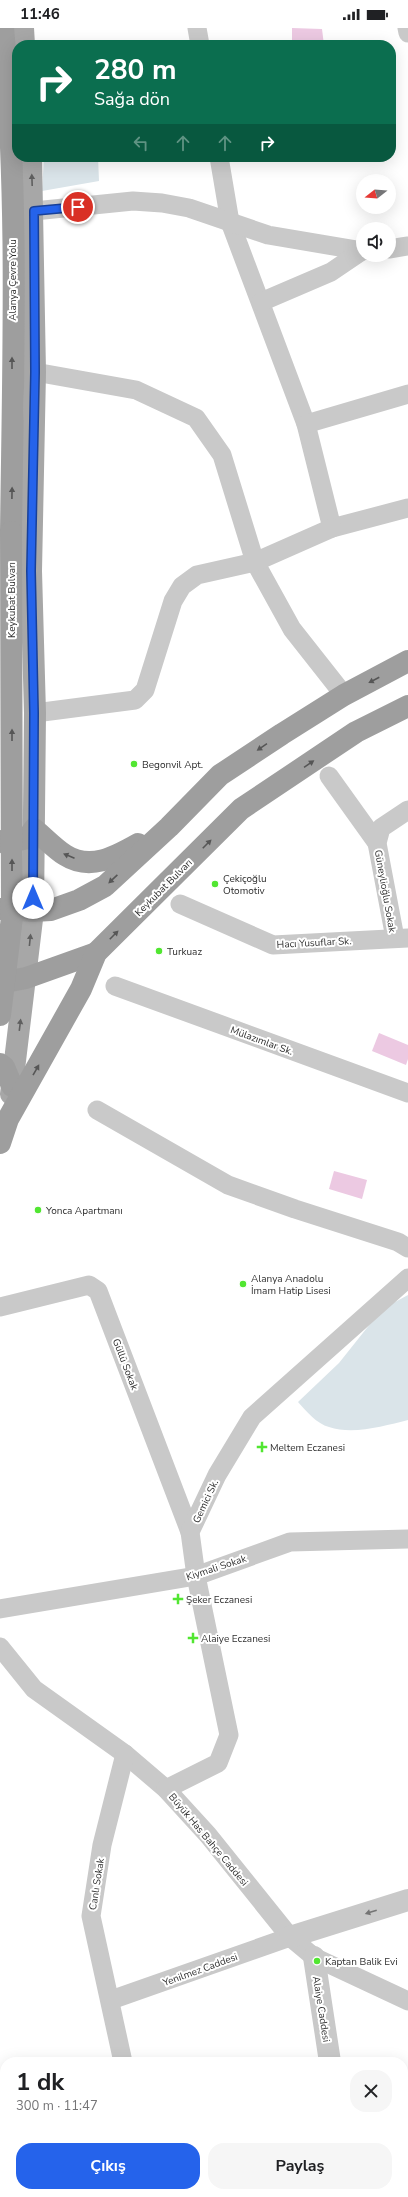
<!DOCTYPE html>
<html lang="tr">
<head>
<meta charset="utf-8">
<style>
	body { margin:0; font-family:"Nunito Sans",sans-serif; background:#f6f6f6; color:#202124; height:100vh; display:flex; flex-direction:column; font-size:15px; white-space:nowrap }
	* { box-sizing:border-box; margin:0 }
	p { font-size:13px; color:#757577 }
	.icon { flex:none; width:22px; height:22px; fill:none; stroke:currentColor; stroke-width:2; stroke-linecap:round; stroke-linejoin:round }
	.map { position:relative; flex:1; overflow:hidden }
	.sheet { position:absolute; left:0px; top:2029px; width:408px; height:140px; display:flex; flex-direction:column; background:#fff; border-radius:16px 16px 0 0; box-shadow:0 4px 16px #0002 }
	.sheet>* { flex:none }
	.guide { position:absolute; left:12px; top:12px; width:384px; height:122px; border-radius:16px; box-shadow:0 4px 16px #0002; background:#0b6e4f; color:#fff; overflow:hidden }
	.needle { width:26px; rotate:253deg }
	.buttons { position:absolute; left:356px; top:146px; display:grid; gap:8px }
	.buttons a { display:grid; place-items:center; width:40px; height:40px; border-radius:50%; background:#fff; box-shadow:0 4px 16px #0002; font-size:20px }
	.pin { position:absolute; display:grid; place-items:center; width:34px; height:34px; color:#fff; margin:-17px; border:2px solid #fff; border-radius:50%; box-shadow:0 1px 4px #0007 }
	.me { position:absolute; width:44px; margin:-22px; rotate:0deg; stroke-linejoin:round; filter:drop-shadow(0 0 3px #0008) }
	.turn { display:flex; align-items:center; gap:14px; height:84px; padding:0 16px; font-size:18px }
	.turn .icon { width:52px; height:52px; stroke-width:2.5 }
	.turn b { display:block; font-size:28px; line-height:34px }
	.lanes { display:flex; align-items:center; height:38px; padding:0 16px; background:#0003; justify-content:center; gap:20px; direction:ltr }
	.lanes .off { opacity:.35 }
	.round { display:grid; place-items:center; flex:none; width:42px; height:42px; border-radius:16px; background:#f6f6f6 }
	.overview { display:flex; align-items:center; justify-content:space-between; height:68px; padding:0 16px }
	h1 { font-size:24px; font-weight:700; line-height:30px }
	.cta { display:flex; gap:8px; margin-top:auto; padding:8px 16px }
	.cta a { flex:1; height:46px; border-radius:16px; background:#2563eb; color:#fff; font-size:16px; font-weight:700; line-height:46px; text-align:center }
	.cta a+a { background:#f6f6f6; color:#202124 }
	.status { display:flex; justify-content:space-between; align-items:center; height:28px; padding:0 20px; background:#fff; direction:ltr }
	.status svg { height:11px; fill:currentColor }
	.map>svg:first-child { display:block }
	.green { fill:#dae4e9 }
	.water { fill:#ecc9e2 }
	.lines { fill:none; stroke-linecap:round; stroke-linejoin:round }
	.minor { stroke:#c9c9c9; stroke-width:19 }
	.tertiary { stroke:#c9c9c9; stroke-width:22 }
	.primary { stroke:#a7a7a7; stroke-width:22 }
	.trunk { stroke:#9e9e9e; stroke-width:22 }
	.trunk-bridge { stroke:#9e9e9e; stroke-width:22 }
	.oneway { fill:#5f5f5f }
	.oneway2 { fill:#565656 }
	.oneway3 { fill:#747474 }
	.route-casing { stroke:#184099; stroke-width:10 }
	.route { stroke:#2563eb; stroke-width:7 }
	.poi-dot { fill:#51e631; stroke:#fff; stroke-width:1.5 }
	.labels { text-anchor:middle; stroke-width:4; stroke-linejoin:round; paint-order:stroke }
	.street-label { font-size:10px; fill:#2f2f2f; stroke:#fff }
	.poi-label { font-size:10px; fill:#2f2f2f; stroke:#fff; text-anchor:start }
</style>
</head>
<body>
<div class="status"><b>11:46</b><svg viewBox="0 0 49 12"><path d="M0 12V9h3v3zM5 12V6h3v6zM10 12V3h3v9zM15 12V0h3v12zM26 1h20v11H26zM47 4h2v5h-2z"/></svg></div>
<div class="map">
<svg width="408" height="2169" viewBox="0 0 408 2169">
	<rect width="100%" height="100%" fill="#fff"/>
	<g class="green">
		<path d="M44,129H98L99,153L42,163Z"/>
		<path d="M408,1267V1392C384,1398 353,1407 329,1399C317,1396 306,1383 298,1374L339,1335L382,1281Z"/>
	</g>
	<g class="water">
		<path d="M292,0L322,1L324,17H292Z"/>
		<path d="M379,1005L408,1017V1031L406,1037L372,1023Z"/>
		<path d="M334,1143L367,1152L362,1171L329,1161Z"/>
	</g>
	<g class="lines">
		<g class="minor">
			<path d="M197,0L200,17"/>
			<path d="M407,0L408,5"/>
			<path d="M219,129L230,194L306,396L332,500L408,480"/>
			<path d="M34,183L133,173L162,175L189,180L268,207L363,223"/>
			<path d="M389,221L408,218"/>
			<path d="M261,274L331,244L362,223"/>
			<path d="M35,344L136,362L196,390L222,427L255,534L292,601L344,667"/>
			<path d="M306,396L408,366"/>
			<path d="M35,685L135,672L145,662L173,573L182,558L197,547L255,534L332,500"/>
			<path d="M329,748L377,815"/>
			<path d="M180,876L273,917L408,910"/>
			<path d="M395,910L377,815L381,800L408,782"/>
			<path d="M115,958L408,1065"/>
			<path d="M97,1082L228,1157L295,1181L398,1214L408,1220"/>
			<path d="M0,1279L89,1257L98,1263L190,1504"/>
			<path d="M0,1581L196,1548L290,1514L408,1511"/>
			<path d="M0,1619L34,1661L125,1726L166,1761L208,1807L290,1909L314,1929L408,1973"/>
			<path d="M166,1761L218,1735L229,1707L196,1548L190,1504L217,1447L252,1389L408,1250"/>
			<path d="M111,1972L290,1909"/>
			<path d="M123,2034L91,1888L102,1817L125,1726"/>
			<path d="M0,2088H5"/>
			<path d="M136,2164V2169"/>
		</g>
		<g class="tertiary">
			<path d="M290,1909L408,1872"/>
			<path d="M314,1929L330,2034"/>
			<path d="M371,2164L373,2169"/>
		</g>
		<g class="primary">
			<path d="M23,0L24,17"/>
			<path d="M11,1066L33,883L35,685L31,543L35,344L31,129"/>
		</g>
		<g class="trunk">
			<path d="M3,0C19,167 13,336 11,504"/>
			<path d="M0,813L5,815L28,810L34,801C44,809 54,820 65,827C90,843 115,829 138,816"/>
			<path d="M0,881L33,883L51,882L79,872L105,858L169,799L220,747L282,706L344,667L408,633"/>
			<path d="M0,955L26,950L96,925"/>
			<path d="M0,1036L4,1039L12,1058"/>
			<path d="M0,1115L8,1091L81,961L96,925L241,781L356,704L408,678"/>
		</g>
		<path class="trunk-bridge" d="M0,987L12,889L11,504"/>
	</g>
	<defs><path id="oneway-solid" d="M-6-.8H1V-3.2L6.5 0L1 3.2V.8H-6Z"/></defs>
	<g class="oneway">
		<use href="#oneway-solid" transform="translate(32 152) rotate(-92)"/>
		<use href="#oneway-solid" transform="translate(30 912) rotate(-84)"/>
		<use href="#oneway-solid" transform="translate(20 997) rotate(-83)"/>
	</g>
	<g class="oneway2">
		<use href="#oneway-solid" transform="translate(12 335) rotate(-90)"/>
		<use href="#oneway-solid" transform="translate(12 465) rotate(-89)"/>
		<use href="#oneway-solid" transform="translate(374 652) rotate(152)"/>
		<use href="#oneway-solid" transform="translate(12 707) rotate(-90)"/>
		<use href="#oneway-solid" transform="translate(262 719) rotate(146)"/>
		<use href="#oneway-solid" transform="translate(309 736) rotate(-34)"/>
		<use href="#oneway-solid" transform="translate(207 816) rotate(-45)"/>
		<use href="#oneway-solid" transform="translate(69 828) rotate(-157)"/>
		<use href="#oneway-solid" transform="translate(12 837) rotate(-90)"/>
		<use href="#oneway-solid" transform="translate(113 851) rotate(137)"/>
		<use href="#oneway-solid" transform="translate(114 907) rotate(-45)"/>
		<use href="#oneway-solid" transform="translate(36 1042) rotate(-60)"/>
	</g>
	<use class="oneway3" href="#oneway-solid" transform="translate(371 1884) rotate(163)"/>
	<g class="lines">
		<g class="route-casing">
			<path id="route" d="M33,870L34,685L31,543L35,344L34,183L78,179"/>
		</g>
		<use href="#route" class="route"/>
	</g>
	<g class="poi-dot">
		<circle cx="134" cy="736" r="4"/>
		<circle cx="215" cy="856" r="4"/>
		<circle cx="159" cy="923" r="4"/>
		<circle cx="38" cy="1182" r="4"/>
		<circle cx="243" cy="1256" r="4"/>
		<path d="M260 1413h4v4h4v4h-4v4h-4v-4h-4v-4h4z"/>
		<path d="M176 1565h4v4h4v4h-4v4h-4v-4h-4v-4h4z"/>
		<path d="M191 1604h4v4h4v4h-4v4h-4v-4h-4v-4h4z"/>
		<circle cx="317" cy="1933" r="4"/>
	</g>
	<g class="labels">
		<g class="street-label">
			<text transform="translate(12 252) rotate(-90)" y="4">Alanya Çevre Yolu</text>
			<text transform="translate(11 572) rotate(-90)" y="4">Keykubat Bulvarı</text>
			<text transform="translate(163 859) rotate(-45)" y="4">Keykubat Bulvarı</text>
			<text transform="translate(386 863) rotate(80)" y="4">Güneylioğlu Sokak</text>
			<text transform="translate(314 914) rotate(-3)" y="4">Hacı Yusuflar Sk.</text>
			<text transform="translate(262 1012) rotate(20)" y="4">Mülazımlar Sk.</text>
			<text transform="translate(126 1336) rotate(69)" y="4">Güllü Sokak</text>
			<text transform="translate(205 1473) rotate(-65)" y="4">Gemici Sk.</text>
			<text transform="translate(216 1539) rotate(-18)" y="4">Kiymali Sokak</text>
			<text transform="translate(209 1811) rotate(50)" y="4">Büyük Has Bahçe Caddesi</text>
			<text transform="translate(96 1856) rotate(-81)" y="4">Canlı Sokak</text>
			<text transform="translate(200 1941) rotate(-20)" y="4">Yenilmez Caddesi</text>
			<text transform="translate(322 1981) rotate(81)" y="4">Alaiye Caddesi</text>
		</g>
		<g class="poi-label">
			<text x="142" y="740">Begonvil Apt.</text>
			<text x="223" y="854">Çekiçoğlu<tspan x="223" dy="12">Otomotiv</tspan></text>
			<text x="167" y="927">Turkuaz</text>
			<text x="46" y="1186">Yonca Apartmanı</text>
			<text x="251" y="1254">Alanya Anadolu<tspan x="251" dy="12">İmam Hatip Lisesi</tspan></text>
			<text x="270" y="1423">Meltem Eczanesi</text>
			<text x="186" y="1575">Şeker Eczanesi</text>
			<text x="201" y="1614">Alaiye Eczanesi</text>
			<text x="325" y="1937">Kaptan Balik Evi</text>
		</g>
	</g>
</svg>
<div class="buttons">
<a><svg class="needle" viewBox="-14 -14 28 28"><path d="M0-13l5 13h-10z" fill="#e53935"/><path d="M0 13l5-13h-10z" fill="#757577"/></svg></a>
<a><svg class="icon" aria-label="sound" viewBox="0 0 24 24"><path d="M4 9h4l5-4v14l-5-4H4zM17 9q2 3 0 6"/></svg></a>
</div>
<div class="pin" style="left:78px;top:179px;background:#d93025"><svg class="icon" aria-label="arrive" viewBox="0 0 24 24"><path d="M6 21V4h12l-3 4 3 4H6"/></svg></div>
<svg class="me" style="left:33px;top:870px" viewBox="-20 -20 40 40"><circle r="19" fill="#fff"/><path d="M0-13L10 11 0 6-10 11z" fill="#2563eb"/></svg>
<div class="guide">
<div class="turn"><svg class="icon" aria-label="right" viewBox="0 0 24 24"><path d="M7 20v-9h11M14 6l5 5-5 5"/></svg><div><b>280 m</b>Sağa dön</div></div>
<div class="lanes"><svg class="icon off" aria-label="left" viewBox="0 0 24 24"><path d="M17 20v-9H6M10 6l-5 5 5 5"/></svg><svg class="icon off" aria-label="ahead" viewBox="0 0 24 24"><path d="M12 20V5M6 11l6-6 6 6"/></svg><svg class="icon off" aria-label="ahead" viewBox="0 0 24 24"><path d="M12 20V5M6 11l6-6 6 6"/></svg><svg class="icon" aria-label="right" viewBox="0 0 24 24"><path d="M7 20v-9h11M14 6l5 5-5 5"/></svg></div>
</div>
<section class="sheet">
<div class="overview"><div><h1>1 dk</h1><p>300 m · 11:47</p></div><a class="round"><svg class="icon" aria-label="close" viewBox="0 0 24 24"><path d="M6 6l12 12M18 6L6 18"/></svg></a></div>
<div class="cta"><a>Çıkış</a><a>Paylaş</a></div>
</section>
</div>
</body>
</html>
